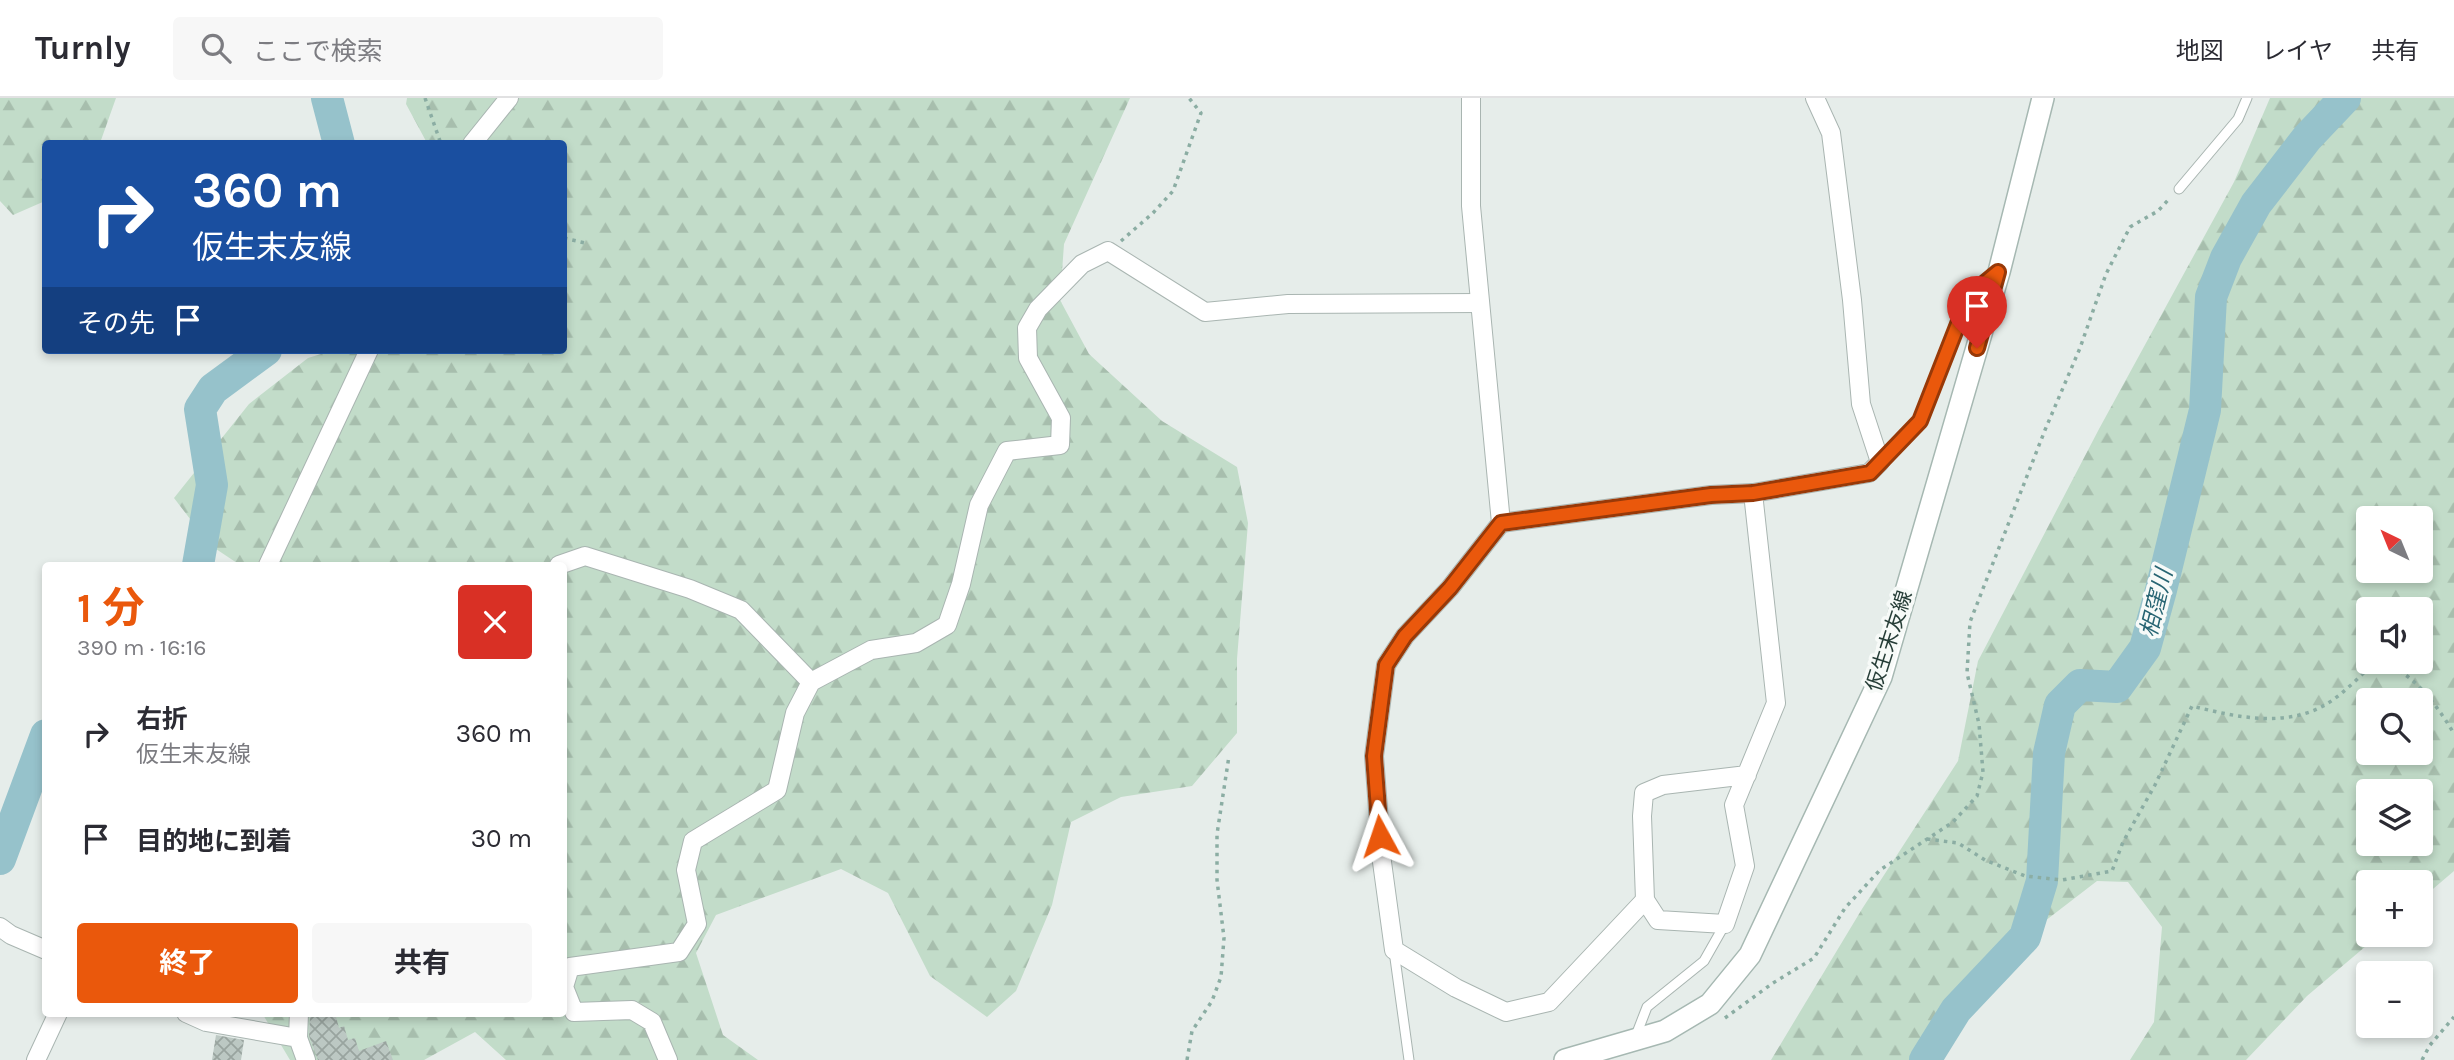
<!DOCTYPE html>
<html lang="ja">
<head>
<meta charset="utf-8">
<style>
	body { margin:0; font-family:Karla,"Noto Sans JP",sans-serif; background:#f7f7f7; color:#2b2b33; height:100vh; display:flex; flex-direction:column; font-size:26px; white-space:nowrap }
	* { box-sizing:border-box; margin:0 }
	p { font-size:23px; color:#7c7c81 }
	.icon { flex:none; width:38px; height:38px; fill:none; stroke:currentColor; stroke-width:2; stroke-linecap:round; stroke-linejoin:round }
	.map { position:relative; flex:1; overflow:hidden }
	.panel { position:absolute; left:42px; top:464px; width:525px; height:455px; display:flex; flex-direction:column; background:#fff; border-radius:7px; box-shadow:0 4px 10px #0003 }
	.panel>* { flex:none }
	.guide { position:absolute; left:42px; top:42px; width:525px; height:214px; border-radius:7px; box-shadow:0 4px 10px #0003; background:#1a4fa0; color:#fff; overflow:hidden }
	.needle { width:46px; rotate:317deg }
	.controls { position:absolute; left:2356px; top:408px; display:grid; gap:14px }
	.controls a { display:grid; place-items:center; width:77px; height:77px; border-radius:7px; background:#fff; box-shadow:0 4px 10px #0003; font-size:35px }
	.pin { position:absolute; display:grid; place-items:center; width:60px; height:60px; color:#fff; margin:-72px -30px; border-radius:50% 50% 50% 0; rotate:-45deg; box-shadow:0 0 7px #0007 }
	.pin .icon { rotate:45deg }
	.me { position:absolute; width:77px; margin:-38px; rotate:355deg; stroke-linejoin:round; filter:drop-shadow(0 0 5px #0008) }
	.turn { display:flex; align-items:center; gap:24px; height:147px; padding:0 35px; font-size:32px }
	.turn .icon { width:91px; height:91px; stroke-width:2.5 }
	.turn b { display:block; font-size:49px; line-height:60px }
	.then { display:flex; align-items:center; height:66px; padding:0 35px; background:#0003; gap:14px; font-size:26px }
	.round { display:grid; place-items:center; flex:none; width:74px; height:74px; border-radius:7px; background:#f7f7f7 }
	.headline { display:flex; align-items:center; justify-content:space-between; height:119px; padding:0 35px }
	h1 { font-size:42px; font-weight:700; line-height:52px; color:#ea580c }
	.cta { display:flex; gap:14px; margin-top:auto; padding:14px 35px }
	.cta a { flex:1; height:80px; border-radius:7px; background:#ea580c; color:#fff; font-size:28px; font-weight:700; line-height:80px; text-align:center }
	.cta a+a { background:#f7f7f7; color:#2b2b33 }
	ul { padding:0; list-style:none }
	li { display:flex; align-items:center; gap:21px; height:105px; padding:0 35px }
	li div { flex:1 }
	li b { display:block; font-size:26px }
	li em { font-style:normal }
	header { display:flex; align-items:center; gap:42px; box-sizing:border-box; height:98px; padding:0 35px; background:#fff; border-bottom:2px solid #e1e1e2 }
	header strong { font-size:33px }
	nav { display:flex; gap:38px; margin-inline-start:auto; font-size:24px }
	.search { width:490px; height:63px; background:#f7f7f7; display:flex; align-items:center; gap:18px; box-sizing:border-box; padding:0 24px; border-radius:7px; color:#7c7c81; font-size:26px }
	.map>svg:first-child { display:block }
	.forest { fill:url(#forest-firs); fill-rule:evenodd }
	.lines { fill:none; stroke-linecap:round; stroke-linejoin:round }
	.river { stroke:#96c2cb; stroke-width:32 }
	.building { fill:url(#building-cross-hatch) }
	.service-casing { stroke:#a9b5b1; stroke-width:11 }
	.minor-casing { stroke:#a9b5b1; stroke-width:20 }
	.secondary-casing { stroke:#a6b8b2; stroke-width:24 }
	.path { stroke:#8bada3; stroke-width:3.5; stroke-dasharray:3.5 5; stroke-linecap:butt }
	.service { stroke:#fff; stroke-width:9 }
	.minor { stroke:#fff; stroke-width:18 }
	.secondary { stroke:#fff; stroke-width:21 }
	.route-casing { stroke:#983908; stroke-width:18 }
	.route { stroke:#ea580c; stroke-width:12 }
	.labels { text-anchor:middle; stroke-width:7; stroke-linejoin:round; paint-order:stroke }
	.street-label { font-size:21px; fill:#273e38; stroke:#f7faf8 }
	.water-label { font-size:23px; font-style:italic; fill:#286573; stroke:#f7faf8 }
</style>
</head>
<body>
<header>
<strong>Turnly</strong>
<div class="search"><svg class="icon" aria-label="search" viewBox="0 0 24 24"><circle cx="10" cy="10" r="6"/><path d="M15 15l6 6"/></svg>ここで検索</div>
<nav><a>地図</a><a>レイヤ</a><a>共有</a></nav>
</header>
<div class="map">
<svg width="2454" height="962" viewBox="0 0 2454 962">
	<defs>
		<pattern id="forest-firs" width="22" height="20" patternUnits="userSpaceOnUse" patternTransform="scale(1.75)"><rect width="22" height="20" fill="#c2dcc9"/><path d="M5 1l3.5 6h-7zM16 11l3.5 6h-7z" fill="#a7bead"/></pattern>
		<pattern id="building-cross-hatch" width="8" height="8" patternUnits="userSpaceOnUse" patternTransform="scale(1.75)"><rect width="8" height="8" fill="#bcc8c3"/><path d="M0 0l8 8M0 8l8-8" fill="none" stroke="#99a49f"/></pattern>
	</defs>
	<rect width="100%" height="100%" fill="#e6edea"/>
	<g class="forest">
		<path d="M0,0H116L100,45L46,46L45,103L13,117L0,103Z"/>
		<path d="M407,0H1130L1064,146L1060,202L1089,256L1162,323L1237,369L1248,425L1237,561V635L1192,688L1121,699L1071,724L1052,807L1016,893L987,919L930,878L888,795L841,771L716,817L696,855L723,937L758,962H506L475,934L424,962H290L262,915H564V467H240L210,447L174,400L249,306L308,260L334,252H564V46L427,45L406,6Z"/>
		<path d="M2270,0H2454V773L2420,802V784H2368V836L2379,837L2307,898L2246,962H2130L2154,924L2162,829L2128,784L2097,783L1997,860L1961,905L1937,962H1771L1862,811L1958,663L1978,563L2099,331L2234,84ZM2368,420H2420V472H2368ZM2368,511H2420V564H2368ZM2368,602H2420V654H2368ZM2368,693H2420V746H2368Z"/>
	</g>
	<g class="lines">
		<g class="river">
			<path d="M327,0L339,46"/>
			<path d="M198,467L212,387L200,311L213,291L266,252"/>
			<path d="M0,761L46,637"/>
			<path d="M1925,962L1956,912L2025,839L2042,783L2049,655L2060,607L2080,587L2117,589L2145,550L2161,492L2205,312L2211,199L2226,160L2256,106L2307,40L2345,0"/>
		</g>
	</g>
	<g class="building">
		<path d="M321,915H335L339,930L344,928L348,942L355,940L359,953L386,943L393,962H318L309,938L310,918Z"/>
		<path d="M216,937L244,942L241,962H212Z"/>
	</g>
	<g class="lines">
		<g class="service-casing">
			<g id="service">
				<path d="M2179,91L2238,21L2247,0"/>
				<path d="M1880,364L1920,323L1969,198L1993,179"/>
				<path d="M1394,853L1409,962"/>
				<path d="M1635,940L1647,909L1704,863L1725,826"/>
			</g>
		</g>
		<g class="minor-casing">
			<g id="minor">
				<path d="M1471,0V108L1501,425L1450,490L1405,538L1386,567L1374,658L1382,764L1394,852L1456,890L1506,914L1549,904L1645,802"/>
				<path d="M472,46L509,0"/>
				<path d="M1501,425L1711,397L1753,395L1869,375L1880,364L1861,306L1852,202L1831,35L1815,0"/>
				<path d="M268,467L369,252"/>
				<path d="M559,467L585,458L690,491L741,512L811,584"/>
				<path d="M1747,677L1663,687L1644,695L1642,718L1645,802L1658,822L1725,826L1745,768L1734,707L1776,605L1753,395"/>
				<path d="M0,829L11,837L46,852"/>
				<path d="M186,915L206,924L298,940L306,962"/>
				<path d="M298,940L299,915"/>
				<path d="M36,962L58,915"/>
				<path d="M668,962L652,924L632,912L574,914L564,889L570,869L679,854L697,826L686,772L693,743L777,692L795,615L811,584L871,552L916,545L947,527L961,486L979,407L1007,353L1060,347L1061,320L1028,260L1027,230L1038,211L1082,166L1108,153L1205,214L1288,206L1480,205"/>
			</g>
		</g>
		<g class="secondary-casing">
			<path id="secondary" d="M1565,962L1665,933L1710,906L1750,857L1881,579L1999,174L2043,0"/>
		</g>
		<g class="path">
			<path d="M425,0L441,46"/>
			<path d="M564,140L585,145"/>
			<path d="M1121,143L1153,115L1173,93L1201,15L1189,0"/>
			<path d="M1927,741L1958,745L1985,762L2025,778L2062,782L2112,773L2123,744L2155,687L2192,608C2236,619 2284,630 2325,607C2342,597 2357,581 2371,568C2378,569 2387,569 2394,571C2416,578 2443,616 2454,636"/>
			<path d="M1725,920L1773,885L1814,860L1845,810L1880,772L1953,724L1977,698L1983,674L1979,626L1967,575L1970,524L2045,332L2080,250L2106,176L2130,129L2158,113L2170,100"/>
			<path d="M1187,962L1192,933L1212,903L1221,879L1224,840L1217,782V736L1229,658"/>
			<path d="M2422,962L2430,947L2454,919"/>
		</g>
		<use href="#service" class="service"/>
		<use href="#minor" class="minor"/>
		<use href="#secondary" class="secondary"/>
	</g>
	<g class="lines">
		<g class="route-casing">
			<path id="route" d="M1380,738L1374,658L1386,567L1405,538L1450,490L1501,425L1711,397L1753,395L1870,375L1920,323L1969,198L1998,174L1977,250"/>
		</g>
		<use href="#route" class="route"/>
	</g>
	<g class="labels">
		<g class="street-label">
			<text transform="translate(1889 543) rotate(-72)" y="7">仮生末友線</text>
		</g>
		<g class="water-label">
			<text transform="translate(2156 505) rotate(-76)" y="8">相窪川</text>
		</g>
	</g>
</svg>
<div class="controls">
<a><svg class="needle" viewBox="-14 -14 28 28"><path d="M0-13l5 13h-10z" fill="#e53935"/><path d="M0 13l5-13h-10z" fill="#7c7c81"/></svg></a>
<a><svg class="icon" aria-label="sound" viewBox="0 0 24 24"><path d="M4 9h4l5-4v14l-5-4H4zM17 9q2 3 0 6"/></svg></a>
<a><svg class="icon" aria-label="search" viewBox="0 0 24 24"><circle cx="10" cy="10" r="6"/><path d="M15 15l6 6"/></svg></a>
<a><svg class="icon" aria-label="layers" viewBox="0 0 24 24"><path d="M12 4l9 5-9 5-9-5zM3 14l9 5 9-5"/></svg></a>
<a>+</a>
<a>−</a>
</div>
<div class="pin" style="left:1977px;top:250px;background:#d93025"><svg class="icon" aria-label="arrive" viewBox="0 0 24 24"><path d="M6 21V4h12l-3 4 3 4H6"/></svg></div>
<svg class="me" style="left:1380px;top:738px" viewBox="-20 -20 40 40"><path d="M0-17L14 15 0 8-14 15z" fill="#ea580c" stroke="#fff" stroke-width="4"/></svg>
<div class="guide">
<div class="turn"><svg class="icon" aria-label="right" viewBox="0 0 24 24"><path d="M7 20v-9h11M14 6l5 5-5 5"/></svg><div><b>360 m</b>仮生末友線</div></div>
<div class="then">その先<svg class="icon" aria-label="arrive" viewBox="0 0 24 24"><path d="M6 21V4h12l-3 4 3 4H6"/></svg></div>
</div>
<section class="panel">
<div class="headline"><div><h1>1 分</h1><p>390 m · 16:16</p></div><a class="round" style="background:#d93025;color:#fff"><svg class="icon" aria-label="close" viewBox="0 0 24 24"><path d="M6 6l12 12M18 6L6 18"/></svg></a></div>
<ul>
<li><svg class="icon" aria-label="right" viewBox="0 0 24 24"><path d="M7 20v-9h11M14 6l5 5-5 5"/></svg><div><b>右折</b><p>仮生末友線</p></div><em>360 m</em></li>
<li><svg class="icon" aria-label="arrive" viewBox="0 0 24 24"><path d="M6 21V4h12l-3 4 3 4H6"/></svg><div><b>目的地に到着</b></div><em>30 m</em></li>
</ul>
<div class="cta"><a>終了</a><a>共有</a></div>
</section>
</div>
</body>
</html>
